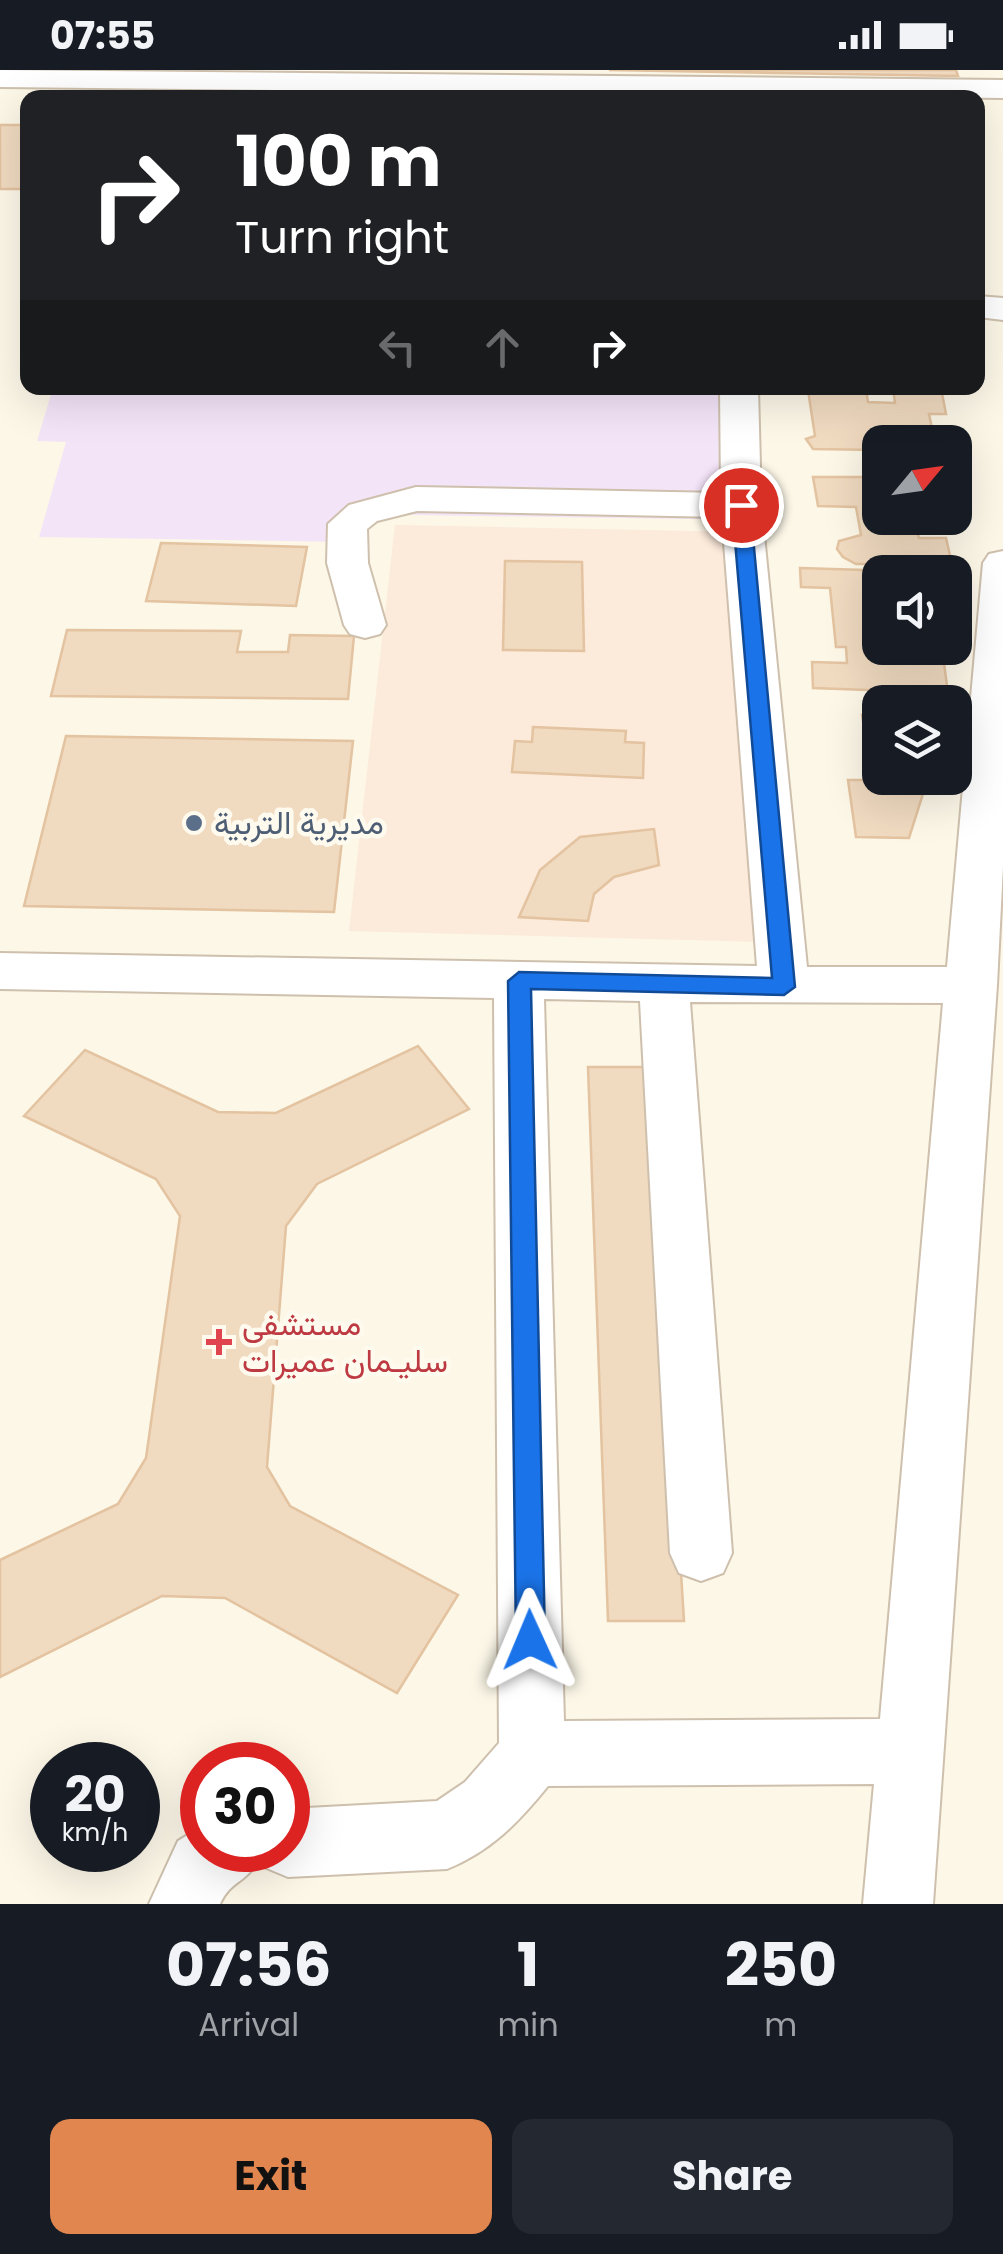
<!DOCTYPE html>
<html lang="en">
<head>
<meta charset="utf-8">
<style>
	body { margin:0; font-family:Poppins,Vazirmatn,sans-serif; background:#242831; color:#f1f3f6; height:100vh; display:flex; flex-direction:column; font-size:38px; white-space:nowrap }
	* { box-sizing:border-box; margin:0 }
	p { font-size:32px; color:#9ea1a6 }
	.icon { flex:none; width:55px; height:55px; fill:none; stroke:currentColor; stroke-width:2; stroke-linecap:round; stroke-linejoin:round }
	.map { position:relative; height:1834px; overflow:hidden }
	.details { display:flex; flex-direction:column; background:#171b24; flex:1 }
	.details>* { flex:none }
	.banner { position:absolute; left:20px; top:20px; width:965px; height:305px; border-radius:20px; box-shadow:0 10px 40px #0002; background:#202124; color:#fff; overflow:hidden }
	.needle { width:65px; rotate:61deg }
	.tools { position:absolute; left:862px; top:355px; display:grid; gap:20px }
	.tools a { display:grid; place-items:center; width:110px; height:110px; border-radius:20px; background:#171b24; box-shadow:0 10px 40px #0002; font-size:50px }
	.speed { position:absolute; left:30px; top:1672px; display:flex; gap:20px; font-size:50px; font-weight:700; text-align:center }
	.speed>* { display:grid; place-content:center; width:130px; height:130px; border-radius:50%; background:#171b24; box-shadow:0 10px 40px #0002; line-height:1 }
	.speed small { font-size:25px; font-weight:400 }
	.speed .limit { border:15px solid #d22; background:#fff; color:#111 }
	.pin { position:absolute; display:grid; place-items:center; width:85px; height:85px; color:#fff; margin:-42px; border:5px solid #fff; border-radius:50%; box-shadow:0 2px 10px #0007 }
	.me { position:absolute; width:110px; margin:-55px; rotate:359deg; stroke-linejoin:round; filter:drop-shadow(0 0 8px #0008) }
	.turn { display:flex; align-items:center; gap:35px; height:210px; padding:0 50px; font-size:45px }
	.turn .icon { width:130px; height:130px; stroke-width:2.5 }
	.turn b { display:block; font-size:70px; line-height:85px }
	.lanes { display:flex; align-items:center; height:95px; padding:0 50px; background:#0003; justify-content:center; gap:50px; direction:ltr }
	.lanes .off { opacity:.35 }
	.eta { display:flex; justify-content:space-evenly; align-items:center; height:170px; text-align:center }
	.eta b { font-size:60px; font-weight:700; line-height:70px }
	.cta { display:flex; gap:20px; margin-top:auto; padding:20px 50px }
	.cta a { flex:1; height:115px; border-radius:20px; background:#e28650; color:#111; font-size:40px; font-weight:700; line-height:115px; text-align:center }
	.cta a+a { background:#242831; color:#f1f3f6 }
	.status { display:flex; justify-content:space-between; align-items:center; height:70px; padding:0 50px; background:#171b24; direction:ltr }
	.status svg { height:28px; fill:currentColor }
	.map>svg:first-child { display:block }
	.commercial { fill:#fceadb }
	.education { fill:#f4e4f8 }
	.building { fill:#f0dac0; stroke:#e3c3a0; stroke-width:2.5 }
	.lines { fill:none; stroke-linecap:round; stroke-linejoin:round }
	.minor-casing { stroke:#cec0ad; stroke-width:4 }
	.minor { fill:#fff; fill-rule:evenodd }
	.route { fill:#1a73e8; stroke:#114b97; stroke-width:2.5 }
	.service-dot { fill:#5c6f8a; stroke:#fefaee; stroke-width:4 }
	.health-dot { fill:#e0444e; stroke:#fefaee; stroke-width:4 }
	.labels { text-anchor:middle; stroke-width:9; stroke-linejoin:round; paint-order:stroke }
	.service-label { font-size:32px; fill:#4e5e75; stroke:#fefaee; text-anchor:start }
	.health-label { font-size:32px; fill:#be3a42; stroke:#fefaee; text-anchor:start }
</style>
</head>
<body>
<div class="status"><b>07:55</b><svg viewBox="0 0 49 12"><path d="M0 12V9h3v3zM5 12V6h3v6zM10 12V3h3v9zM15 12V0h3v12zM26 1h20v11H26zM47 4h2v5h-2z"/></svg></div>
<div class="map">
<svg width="1003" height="1834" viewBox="0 0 1003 1834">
	<rect width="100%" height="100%" fill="#fcf7e7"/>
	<path class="commercial" d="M395,455L739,462L768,872L349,861Z"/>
	<path class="education" d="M53,318H742L755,450L348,444L344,472L39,467L66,372L37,371Z"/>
	<g class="building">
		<path d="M609,0H956L958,6Z"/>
		<rect x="0" y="55" width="28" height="64"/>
		<path d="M798,318H866L868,332L895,333L893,318H941L946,344H929L933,363L874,362L877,380L813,379L806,369L815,366L808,320Z"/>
		<path d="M865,400H880V448H914L919,468H946L952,494H856L843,487L837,479L839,471L861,465L856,437L818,436L813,407H864Z"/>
		<path d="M161,473L307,477L296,536L146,531Z"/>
		<path d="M505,491L582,492L584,581L503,580Z"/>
		<path d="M800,498L931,502H880V578H942L948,623L813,618L812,592L847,593L846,577H836L830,518L801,517Z"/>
		<path d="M67,560L241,561L237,582H288L290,565L354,566L348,629L51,626Z"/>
		<path d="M862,645H880V708H928L909,768L856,767L848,710H873Z"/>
		<path d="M533,657L626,661L625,672L644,673L643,708L512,702L515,671L532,672Z"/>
		<path d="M66,666L353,671L334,842L24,836Z"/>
		<path d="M654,759L659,795L614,807L594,824L588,851L519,847L540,800L580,767Z"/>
		<path d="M418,976L469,1039L317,1114L286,1156L267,1397L290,1436L458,1525L397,1623L225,1528L162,1526L0,1607V1490L118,1434L146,1388L180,1146L156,1109L24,1046L85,980L218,1042L276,1043Z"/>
		<path d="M588,997H650L684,1551H608Z"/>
	</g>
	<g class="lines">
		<g class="minor-casing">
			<g id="minor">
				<path d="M0,0L1003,10V28L0,17Z"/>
				<path d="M978,226L1003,228V250L978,247Z"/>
				<path d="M720,318H758L761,435L807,897H947L983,493L989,484L1003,481V796L997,915L933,1834H863L874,1714L548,1716C518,1753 491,1781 447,1799L288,1807L264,1797L259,1787C248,1814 231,1809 220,1834H149L178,1771L202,1756V1780H288V1739L437,1731L465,1712L499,1673L494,928L0,919V883L757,896L722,447L417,441L377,451L367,459L368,493L386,555L380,564L365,568L350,564L344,555L327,493L328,454L349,435L416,417L721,423ZM544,929L640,931L670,1483L679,1503L701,1511L723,1503L732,1483L690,932L943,933L880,1649L564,1651Z"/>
			</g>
		</g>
		<use href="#minor" class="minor"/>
	</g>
	<path class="route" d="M741,430L750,435L795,917L784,925L531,919L545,1570L541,1579L530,1583L520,1579L516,1570L508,911L519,902L772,908L732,435Z"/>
	<circle class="service-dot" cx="194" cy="753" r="10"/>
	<path class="health-dot" d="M214 1257h10v10h10v10h-10v10h-10v-10h-10v-10h10z"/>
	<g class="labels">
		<g class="service-label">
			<text x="214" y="764">مديرية التربية</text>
		</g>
		<g class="health-label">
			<text x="242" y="1265">مستشفى<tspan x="242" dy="37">سليـمان عميرات</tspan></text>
		</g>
	</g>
</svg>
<div class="tools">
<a><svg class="needle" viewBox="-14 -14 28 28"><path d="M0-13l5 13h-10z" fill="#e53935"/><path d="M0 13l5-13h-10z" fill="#9ea1a6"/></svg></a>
<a><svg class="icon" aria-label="sound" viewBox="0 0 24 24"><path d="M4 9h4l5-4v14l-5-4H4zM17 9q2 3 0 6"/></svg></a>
<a><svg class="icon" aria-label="layers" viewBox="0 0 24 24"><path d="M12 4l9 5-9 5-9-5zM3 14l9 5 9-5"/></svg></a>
</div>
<div class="speed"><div>20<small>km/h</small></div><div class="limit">30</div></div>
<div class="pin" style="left:741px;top:435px;background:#d93025"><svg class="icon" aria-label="arrive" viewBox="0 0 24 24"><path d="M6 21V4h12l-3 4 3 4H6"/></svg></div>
<svg class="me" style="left:530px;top:1570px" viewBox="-20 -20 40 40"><path d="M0-17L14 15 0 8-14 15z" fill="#1a73e8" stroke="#fff" stroke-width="4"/></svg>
<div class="banner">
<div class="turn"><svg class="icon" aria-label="right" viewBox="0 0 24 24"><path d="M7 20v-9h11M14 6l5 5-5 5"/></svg><div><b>100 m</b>Turn right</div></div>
<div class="lanes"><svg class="icon off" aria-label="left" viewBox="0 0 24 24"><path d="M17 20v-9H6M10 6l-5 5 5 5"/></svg><svg class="icon off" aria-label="ahead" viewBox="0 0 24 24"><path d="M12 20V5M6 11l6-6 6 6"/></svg><svg class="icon" aria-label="right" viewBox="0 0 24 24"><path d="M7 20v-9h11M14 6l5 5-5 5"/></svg></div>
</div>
</div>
<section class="details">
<div class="eta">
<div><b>07:56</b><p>Arrival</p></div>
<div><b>1</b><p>min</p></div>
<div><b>250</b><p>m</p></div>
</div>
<div class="cta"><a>Exit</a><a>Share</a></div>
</section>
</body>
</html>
